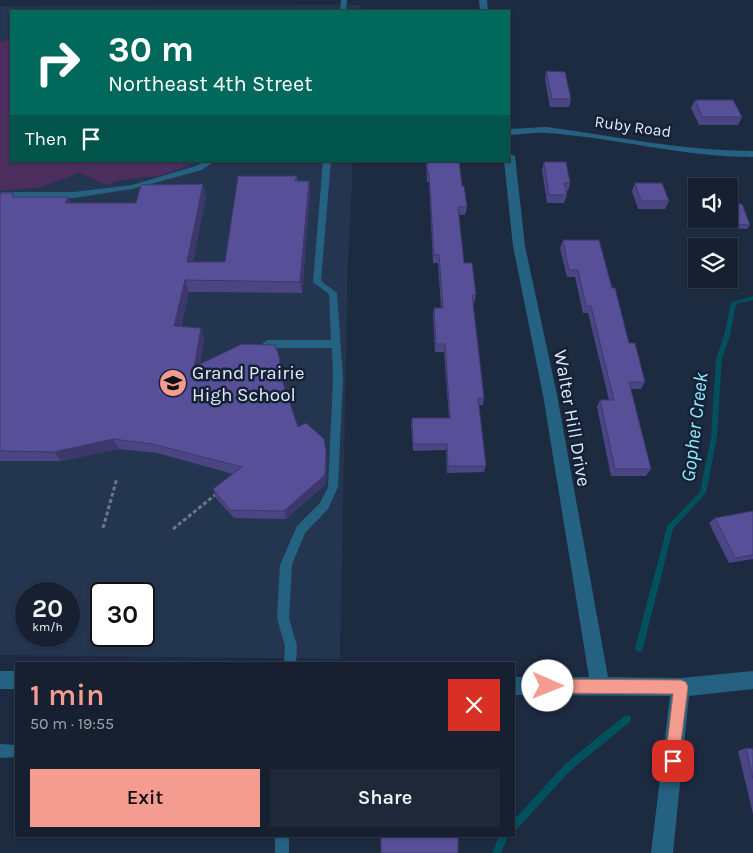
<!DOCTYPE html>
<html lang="en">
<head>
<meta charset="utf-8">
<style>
	body { margin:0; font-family:Karla,sans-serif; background:#1f2839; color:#f1f3f6; height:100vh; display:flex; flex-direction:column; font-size:19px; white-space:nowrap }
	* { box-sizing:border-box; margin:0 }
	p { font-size:16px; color:#9ea3ab }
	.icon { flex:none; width:28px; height:28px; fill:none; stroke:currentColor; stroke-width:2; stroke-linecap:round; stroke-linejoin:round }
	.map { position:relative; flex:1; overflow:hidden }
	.details { position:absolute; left:15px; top:662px; width:500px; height:175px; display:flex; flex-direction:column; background:#162031; border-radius:0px; box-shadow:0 1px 4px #0004,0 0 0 1px #353e4d }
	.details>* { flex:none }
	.guide { position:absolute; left:10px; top:10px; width:500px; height:152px; border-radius:0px; box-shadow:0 1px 4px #0004,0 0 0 1px #353e4d; background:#00695c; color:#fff; overflow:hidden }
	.controls { position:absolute; left:688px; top:178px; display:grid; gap:10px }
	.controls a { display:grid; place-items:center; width:50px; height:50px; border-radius:0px; background:#162031; box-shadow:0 1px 4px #0004,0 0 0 1px #353e4d; font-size:25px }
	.speed { position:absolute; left:15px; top:582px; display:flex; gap:10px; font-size:25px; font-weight:700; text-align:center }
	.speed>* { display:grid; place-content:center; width:65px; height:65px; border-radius:50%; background:#162031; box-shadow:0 1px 4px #0004,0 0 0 1px #353e4d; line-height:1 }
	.speed small { font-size:12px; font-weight:400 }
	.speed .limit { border:2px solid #111; border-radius:8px; background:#fff; color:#111 }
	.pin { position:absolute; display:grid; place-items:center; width:42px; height:42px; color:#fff; margin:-21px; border-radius:10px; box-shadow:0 2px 8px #0006 }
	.me { position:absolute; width:55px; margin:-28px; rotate:91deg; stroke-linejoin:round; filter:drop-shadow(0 0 4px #0008) }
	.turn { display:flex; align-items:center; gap:18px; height:105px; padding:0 15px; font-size:22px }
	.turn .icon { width:65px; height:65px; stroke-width:2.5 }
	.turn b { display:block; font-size:35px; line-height:42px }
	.then { display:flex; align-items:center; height:48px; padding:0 15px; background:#0003; gap:10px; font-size:19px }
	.round { display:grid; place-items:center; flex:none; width:52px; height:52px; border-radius:0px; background:#1f2839 }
	.summary { display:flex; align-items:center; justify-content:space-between; height:85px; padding:0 15px }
	h1 { font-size:30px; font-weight:600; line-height:38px; color:#f59c91 }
	.button { display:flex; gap:10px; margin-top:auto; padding:10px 15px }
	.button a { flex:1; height:58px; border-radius:0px; background:#f59c91; color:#111; font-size:20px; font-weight:600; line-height:58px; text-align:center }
	.button a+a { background:#1f2839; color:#f1f3f6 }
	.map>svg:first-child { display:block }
	.built { fill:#24354f; fill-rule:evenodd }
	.green { fill:#4b2e5d }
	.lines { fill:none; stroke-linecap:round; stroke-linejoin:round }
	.stream { fill:#00515b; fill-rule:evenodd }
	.path { stroke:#6b778a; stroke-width:3; stroke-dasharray:4 2.5; stroke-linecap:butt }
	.lane { fill:#256180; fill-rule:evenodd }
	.street { fill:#256180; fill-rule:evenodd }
	.wall { fill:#4b4584 }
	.shaded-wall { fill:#3d386b }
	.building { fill:#575099; stroke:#3d386b }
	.route { fill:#f59c91; stroke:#9f655e }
	.labels { text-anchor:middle; stroke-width:5; stroke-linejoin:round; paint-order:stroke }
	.far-street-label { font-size:16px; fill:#e2ebfa; stroke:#142137 }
	.poi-label { font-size:19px; fill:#e2ebfa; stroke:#142137; text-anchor:start }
	.street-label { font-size:19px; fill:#e2ebfa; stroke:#142137 }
	.water-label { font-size:20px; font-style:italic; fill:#91eaf8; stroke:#142137 }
</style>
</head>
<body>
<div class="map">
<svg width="753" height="853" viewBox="0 0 753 853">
	<rect width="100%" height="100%" fill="#1d2b41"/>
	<path class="built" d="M361,5V11H11V161H353L348,263L340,659L0,655V6ZM26,594H69V636H26ZM101,594H144V636H101Z"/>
	<path class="green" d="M11,38V161H200L159,176L120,180L106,185L79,173L42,187L0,191V42Z"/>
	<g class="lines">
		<g class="stream">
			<path d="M753,296V300L736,304L730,336L722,358L717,437L706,493L673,529L643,648L642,651L639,652L636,651L635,648L667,527L668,525L700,492L711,437L716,358L724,336L731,303L732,302Z"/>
			<path d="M627,715L630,716L631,719L630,722L571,770L517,829L514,830V820L565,764L624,716Z"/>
			<path d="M499,836H508L501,853H492Z"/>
		</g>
		<g class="path">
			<path d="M103,528L117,478"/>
			<path d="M173,529L215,495"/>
		</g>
		<g class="lane">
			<path d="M341,0H347L346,11H340Z"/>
			<path d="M205,161H215L202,170L132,189L74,198H0V192H74L132,185L196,166Z"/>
			<path d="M323,161H331L321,281L337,293L343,379L338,487L328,509L305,533L292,565L289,618L297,646L296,664H284L285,646L277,618L280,565L297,526L320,503L328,487L333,379L332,348H267L262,344L267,340H331L329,294L313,282Z"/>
			<path d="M0,744L16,745V757L0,758Z"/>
			<rect x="275" y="836" width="14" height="17"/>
		</g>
		<g class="street">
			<path d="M479,0H487L488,11H480Z"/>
			<path d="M546,127C614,136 684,151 753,151V157C684,157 616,138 547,133C535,132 521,135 509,135V129Z"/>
			<path d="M509,153L515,156L525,246L557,395L608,677L681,678L753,671V689L689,696L673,853H651L670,696L514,695V677H589L543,395L513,246L504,161H509Z"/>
			<rect x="0" y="671" width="16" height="18"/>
		</g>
	</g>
	<g class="wall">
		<path d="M546,71L571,99L569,107H550L545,79Z"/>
		<path d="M695,100L742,117L738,125H699L691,108Z"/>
		<path d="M426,161H459L462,186L467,207L465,215H459L464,263L476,295L474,303H473L484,398L483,405H479L486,466L484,472L447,473L446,450L413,451L411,425L412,418H449L444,352H435L433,316L434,308H441L438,263H433L429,182H427Z"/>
		<path d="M544,162L570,183L568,191H566L567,195L564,203H547L542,170Z"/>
		<path d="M297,176L298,181H309L310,193L302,293L189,292L181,327L204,339L200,364L279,356L283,384L298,427L327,460L326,484L286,519L234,518L216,498L213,489L233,474L157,453L119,449L61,461H0V193H13L15,197L70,203H136L206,196L193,262H225Z"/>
		<path d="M635,183L669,201L665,209H638L632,191Z"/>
		<path d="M718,219H729L750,225L747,229L721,228Z"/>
		<path d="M563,240L612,288L629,343L645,382L641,389H630L651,469L646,476H611L597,407L600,400H609L588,313H583L575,277H567L560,248Z"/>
		<path d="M753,511V559L729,563L709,523L715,518Z"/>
		<path d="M746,748L753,749V814L738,751Z"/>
	</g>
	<g class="shaded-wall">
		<path d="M309,181L310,193L302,293L300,282Z"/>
		<path d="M203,184L206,196L191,273L187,262Z"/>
		<path d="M68,197L73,209L65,203Z"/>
		<path d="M185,280L189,292L178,337L174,326Z"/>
		<path d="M201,328L204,339L198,378L194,367Z"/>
		<path d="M113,439L119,449L61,461L54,452Z"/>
		<path d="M326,451L327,460L326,484L286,519L284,511Z"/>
	</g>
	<g class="building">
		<path d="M546,71L565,72L571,99H552Z"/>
		<path d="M695,100H733L742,117H702Z"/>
		<path d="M427,161H459L462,186H464L467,207H458L464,263H472L476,295H472L484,398H478L486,466H448L447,444H413L412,418H450L445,344H436L434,308H443L439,255H434L429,173H428Z"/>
		<path d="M544,162H566L570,183H564L567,195H549Z"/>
		<path d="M238,176H297L295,181H309L300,282L185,280L174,326L201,328L194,367L242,344L275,345L279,356L282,380L298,427L306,423L324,439L326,451L325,475L284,511L230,510L213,489L242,467L152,444L113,439L54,452L0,451V193H13L12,197H68L65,203H136L141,185L203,184L187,262H225Z"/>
		<path d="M635,183H662L669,201H641Z"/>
		<path d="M729,203L742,204L750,225L723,224L721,219H729Z"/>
		<path d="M563,240H599L612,288H615L629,343H635L645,382H629L651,469H615L600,400H614L591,306H586L578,270H569Z"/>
		<path d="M753,511V555L735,558L715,518Z"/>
		<path d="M746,748L753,749V779Z"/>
		<rect x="381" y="836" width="77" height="17"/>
	</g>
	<path class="route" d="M548,679L681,680L686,682L688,687L678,766L673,768L667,766L665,761L673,694L548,693L543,691L541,686L543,681Z"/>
	<defs>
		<g id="school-disc" transform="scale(1.4375)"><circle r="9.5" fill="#f59c91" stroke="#142137"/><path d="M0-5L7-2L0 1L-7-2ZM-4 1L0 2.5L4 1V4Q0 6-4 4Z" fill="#111"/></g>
	</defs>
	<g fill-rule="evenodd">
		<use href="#school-disc" x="173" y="383"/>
	</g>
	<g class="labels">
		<g class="far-street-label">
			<text transform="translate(633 126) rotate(8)" y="6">Ruby Road</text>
		</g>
		<g class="poi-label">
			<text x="192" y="379">Grand Prairie<tspan x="192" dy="22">High School</tspan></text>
		</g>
		<g class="street-label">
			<text transform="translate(573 418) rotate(80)" y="7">Walter Hill Drive</text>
		</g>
		<g class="water-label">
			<text transform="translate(694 427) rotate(-83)" y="7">Gopher Creek</text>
		</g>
	</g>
</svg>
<div class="controls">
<a><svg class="icon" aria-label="sound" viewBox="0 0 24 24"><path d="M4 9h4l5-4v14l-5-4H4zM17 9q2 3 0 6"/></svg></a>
<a><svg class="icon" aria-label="layers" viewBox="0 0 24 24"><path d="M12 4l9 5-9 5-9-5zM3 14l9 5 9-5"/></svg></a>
</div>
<div class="speed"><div>20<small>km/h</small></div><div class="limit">30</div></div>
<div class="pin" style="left:673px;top:761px;background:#d93025"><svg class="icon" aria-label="arrive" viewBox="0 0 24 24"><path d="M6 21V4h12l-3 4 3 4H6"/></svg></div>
<svg class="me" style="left:548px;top:686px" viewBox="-20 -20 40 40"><circle r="19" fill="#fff"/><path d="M0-13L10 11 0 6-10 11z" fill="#f59c91"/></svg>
<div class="guide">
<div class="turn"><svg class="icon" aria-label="right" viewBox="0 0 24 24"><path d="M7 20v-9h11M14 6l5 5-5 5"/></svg><div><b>30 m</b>Northeast 4th Street</div></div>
<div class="then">Then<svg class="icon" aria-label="arrive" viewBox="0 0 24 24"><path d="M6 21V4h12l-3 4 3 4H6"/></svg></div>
</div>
<section class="details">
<div class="summary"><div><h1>1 min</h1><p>50 m · 19:55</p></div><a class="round" style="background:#d93025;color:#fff"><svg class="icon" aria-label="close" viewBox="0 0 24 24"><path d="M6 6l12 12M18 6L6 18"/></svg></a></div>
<div class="button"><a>Exit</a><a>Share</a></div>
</section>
</div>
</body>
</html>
